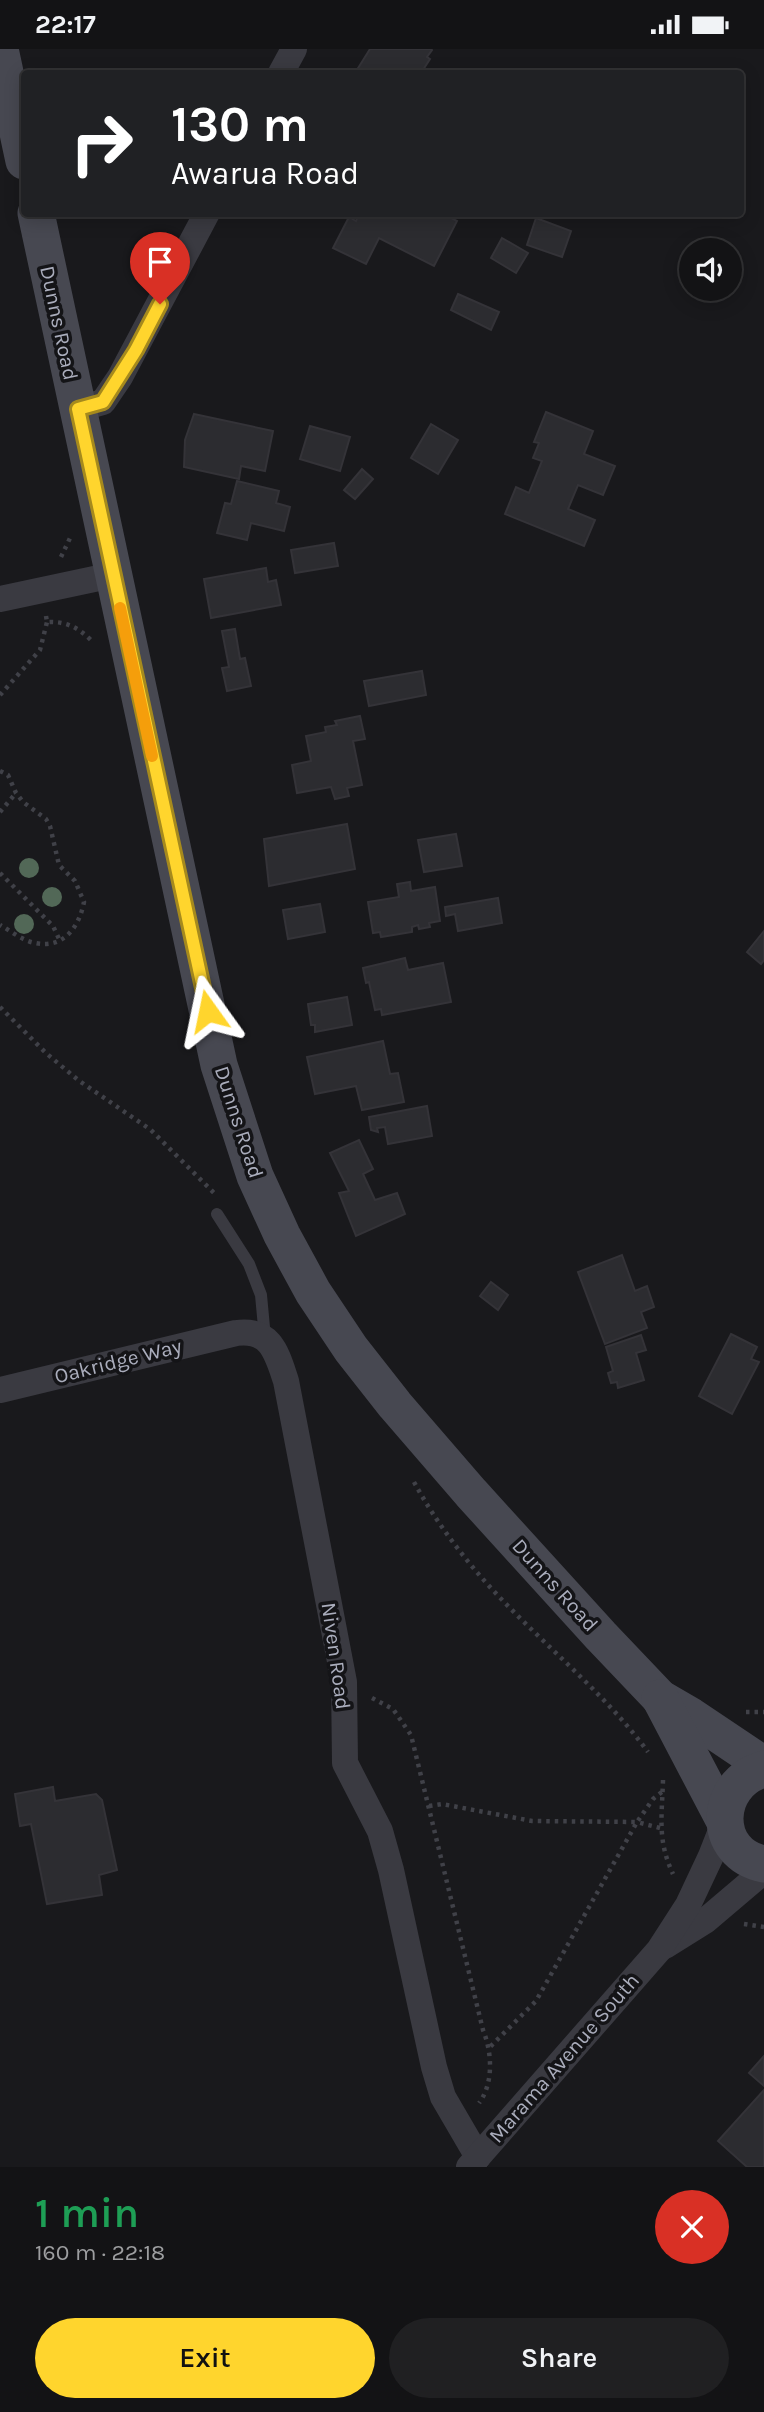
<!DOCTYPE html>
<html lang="en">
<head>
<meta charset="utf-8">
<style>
	body { margin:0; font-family:Karla,sans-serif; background:#202022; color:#f1f3f6; height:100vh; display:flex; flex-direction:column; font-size:26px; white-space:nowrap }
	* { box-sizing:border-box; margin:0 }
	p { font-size:23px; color:#9d9ea0 }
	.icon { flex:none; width:38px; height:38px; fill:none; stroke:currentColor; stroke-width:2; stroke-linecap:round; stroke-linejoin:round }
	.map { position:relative; height:2118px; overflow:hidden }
	.sheet { display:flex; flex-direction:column; background:#131315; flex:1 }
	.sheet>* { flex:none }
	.banner { position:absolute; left:21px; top:21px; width:723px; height:147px; border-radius:7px; box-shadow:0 4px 18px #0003,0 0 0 2px #323234; background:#202124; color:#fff; overflow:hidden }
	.buttons { position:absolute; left:679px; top:189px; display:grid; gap:14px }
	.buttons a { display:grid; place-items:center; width:63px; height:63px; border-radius:50%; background:#131315; box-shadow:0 4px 18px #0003,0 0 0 2px #323234; font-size:35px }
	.pin { position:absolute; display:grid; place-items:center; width:60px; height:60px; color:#fff; margin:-72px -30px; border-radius:50% 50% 50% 0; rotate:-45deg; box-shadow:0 0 7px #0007 }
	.pin .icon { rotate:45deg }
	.me { position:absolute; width:77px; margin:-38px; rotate:348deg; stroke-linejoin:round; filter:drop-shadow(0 0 5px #0008) }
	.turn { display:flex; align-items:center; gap:24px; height:147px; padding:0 35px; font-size:32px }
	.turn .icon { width:91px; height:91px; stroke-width:2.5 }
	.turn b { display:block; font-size:49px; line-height:60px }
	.round { display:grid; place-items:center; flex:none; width:74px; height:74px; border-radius:37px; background:#202022 }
	.summary { display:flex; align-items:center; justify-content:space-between; height:119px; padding:0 35px }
	h1 { font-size:42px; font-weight:600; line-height:52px; color:#1e9e55 }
	.action { display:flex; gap:14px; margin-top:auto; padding:14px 35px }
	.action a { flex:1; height:80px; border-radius:42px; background:#ffd52d; color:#111; font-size:28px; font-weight:600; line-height:80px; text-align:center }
	.action a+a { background:#202022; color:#f1f3f6 }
	.status { display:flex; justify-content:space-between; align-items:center; height:49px; padding:0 35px; background:#131315; direction:ltr }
	.status svg { height:19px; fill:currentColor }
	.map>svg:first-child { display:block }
	.building { fill:#2c2c30; stroke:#343338; stroke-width:2 }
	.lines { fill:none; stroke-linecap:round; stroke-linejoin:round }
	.path { stroke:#404148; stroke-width:4.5; stroke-dasharray:3.5 5; stroke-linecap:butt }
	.lane { stroke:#3a3a41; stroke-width:12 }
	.street { stroke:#3a3a41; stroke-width:26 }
	.secondary { stroke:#474851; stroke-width:37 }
	.tree { fill:#526857 }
	.route-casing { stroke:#a68a1d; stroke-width:18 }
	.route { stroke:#ffd52d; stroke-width:12 }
	.slow { stroke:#f59e0b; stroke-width:12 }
	.labels { text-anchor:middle; stroke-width:7; stroke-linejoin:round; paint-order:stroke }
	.street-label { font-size:21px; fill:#aaadbc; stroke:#141417 }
</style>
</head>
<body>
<div class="status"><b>22:17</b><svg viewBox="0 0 49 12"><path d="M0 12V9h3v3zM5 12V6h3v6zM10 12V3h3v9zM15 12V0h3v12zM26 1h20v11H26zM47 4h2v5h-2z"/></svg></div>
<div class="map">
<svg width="764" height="2118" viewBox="0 0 764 2118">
	<rect width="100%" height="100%" fill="#19191c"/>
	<g class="building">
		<path d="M370,0H431L432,1L427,8L430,10L421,24H355Z"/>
		<path d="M359,164H442L457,172L434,217L379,189L366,215L333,199L349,168L356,172Z"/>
		<path d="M536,169L571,182L562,208L527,196Z"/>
		<path d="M502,189L528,204L516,224L491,209Z"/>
		<path d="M458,245L499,263L491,281L451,261Z"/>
		<path d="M546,363L593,382L584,405L615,417L603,446L578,436L568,460L595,471L584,497L505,465L516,438L529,444L542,412L533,409L539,394L534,393Z"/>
		<path d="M194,365L273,382L265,422L241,417L239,430L184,418L185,391Z"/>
		<path d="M431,375L458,391L438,425L411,409Z"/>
		<path d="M310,377L350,388L340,422L300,410Z"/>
		<path d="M362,420L373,430L355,450L344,441Z"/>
		<path d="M237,432L279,442L276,454L290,458L284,482L251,474L247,491L217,484L225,454L231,455Z"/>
		<path d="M334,494L338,517L295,524L291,501Z"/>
		<path d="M266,519L268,533L276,531L281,556L211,569L204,530Z"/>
		<path d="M235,580L240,610L245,609L251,637L227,642L222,619L229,618L222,582Z"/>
		<path d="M422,622L426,646L369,657L364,632Z"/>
		<path d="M360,667L365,690L353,692L362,736L347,739L349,747L335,750L331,738L297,744L292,716L311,712L306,687L326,683L325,678L337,676L335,672Z"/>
		<path d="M347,775L355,820L269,837L264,790Z"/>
		<path d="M456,785L462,817L424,823L418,791Z"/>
		<path d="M410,833L411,842L435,838L440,872L429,874L430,878L419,880L418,876L412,878V883L381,888L380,883L373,884L368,853L399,848L397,835Z"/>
		<path d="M498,849L502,874L458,882L455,865L446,867L445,858Z"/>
		<path d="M320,855L325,883L288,890L283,861Z"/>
		<path d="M764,882V911L761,915L747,903Z"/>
		<path d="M405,909L408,921L443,914L451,953L382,966L381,960L375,961L369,933L366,934L363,919Z"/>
		<path d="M347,948L352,976L315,983V976H311L308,955Z"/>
		<path d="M383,992L390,1025L398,1024L404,1053L362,1061L356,1037L315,1045L307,1008Z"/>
		<path d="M427,1057L432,1087L388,1095L385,1078L377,1079L378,1083L371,1081L369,1068Z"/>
		<path d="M359,1091L373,1120L363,1125L375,1151L397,1144L405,1165L356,1187L339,1144L349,1142L330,1104Z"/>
		<path d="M622,1206L635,1242L647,1237L654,1258L641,1263L647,1279L605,1295L578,1223Z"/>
		<path d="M491,1233L508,1246L498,1261L480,1247Z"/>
		<path d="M731,1285L757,1298L751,1310L759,1313L732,1365L699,1347Z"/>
		<path d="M641,1286L646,1301L636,1304L644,1331L618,1339L617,1333L611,1334L608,1324L613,1322L606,1298Z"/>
		<path d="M53,1738L55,1752L96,1745L102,1751L117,1821L99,1826L102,1846L47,1855L31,1775L20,1777L15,1745Z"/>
		<path d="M764,2007V2037L749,2024Z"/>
		<path d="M764,2041V2118H747L718,2092Z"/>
	</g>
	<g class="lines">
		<g class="path">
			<path d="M61,508L71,487"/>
			<path d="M46,567L47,573C66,572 79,579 92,592"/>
			<path d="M0,646L40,601L47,573"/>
			<path d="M0,722L8,726L16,744L23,753L46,770L50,777L59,816L75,832L84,853C79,878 64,900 35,894C23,892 11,882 0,876"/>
			<path d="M0,763L16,744"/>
			<path d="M0,824L53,877L60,892"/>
			<path d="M0,958L46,1004L78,1031L151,1081L215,1145"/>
			<path d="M414,1433C439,1479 474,1523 511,1560C557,1607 609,1650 648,1703"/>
			<path d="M372,1649L393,1660L411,1686L483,1981C492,2003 494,2034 479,2054"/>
			<path d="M746,1663H764"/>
			<path d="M663,1731C662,1768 657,1791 673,1825"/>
			<path d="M429,1757L442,1755L532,1772L637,1773L536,1952L490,1998"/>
			<path d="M660,1779L637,1773L653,1750L663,1742"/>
			<path d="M744,1875L764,1878"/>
		</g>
		<path class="lane" d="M217,1165L249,1215L261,1246L265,1289"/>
		<g class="street">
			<path d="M281,24L294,0"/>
			<path d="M78,360L103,353L120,328L207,164"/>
			<path d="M0,550L113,526"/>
			<path d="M0,1341L236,1284C271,1279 277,1305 286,1332L344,1633L345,1714L380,1782L391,1821L434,2018L443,2048L478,2108"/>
			<path d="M665,1897L705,1872L764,1822"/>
			<path d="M469,2118L659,1901L688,1856L711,1807L724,1774"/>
		</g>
		<g class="secondary">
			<path d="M0,0L24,112"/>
			<path d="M36,164L219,1016L255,1127L282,1186L313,1243L351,1300L395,1356L471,1444L601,1587L660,1649L691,1667L764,1716"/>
			<path d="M660,1649L724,1771"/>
			<path d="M764,1720C713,1734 711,1805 764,1815"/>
		</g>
	</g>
	<g class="tree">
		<circle cx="29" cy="819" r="10"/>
		<circle cx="52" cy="848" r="10"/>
		<circle cx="24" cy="875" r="10"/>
	</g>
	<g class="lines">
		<g class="route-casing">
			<path id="route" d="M160,255L136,301L103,353L78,360L208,962"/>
		</g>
		<use href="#route" class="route"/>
		<path class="slow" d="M120,559L152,707"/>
	</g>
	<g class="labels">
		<g class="street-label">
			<text transform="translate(59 274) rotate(78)" y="7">Dunns Road</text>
			<text transform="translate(239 1073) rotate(72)" y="7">Dunns Road</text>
			<text transform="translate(118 1312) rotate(-14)" y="7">Oakridge Way</text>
			<text transform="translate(555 1536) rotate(48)" y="7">Dunns Road</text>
			<text transform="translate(336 1607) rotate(82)" y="7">Niven Road</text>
			<text transform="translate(564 2009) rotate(-49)" y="7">Marama Avenue South</text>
		</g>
	</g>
</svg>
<div class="buttons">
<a><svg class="icon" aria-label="sound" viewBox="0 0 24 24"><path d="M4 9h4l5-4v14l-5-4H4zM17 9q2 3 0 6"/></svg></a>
</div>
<div class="pin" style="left:160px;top:255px;background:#d93025"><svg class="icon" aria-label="arrive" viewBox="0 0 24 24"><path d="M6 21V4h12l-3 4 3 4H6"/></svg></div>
<svg class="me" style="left:208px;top:962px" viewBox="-20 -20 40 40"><path d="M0-17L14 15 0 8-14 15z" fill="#ffd52d" stroke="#fff" stroke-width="4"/></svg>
<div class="banner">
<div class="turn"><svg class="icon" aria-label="right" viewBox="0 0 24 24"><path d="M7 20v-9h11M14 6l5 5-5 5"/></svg><div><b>130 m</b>Awarua Road</div></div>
</div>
</div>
<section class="sheet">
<div class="summary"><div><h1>1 min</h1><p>160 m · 22:18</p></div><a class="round" style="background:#d93025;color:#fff"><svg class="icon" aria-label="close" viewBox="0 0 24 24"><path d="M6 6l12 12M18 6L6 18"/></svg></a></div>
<div class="action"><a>Exit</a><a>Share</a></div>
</section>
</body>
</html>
